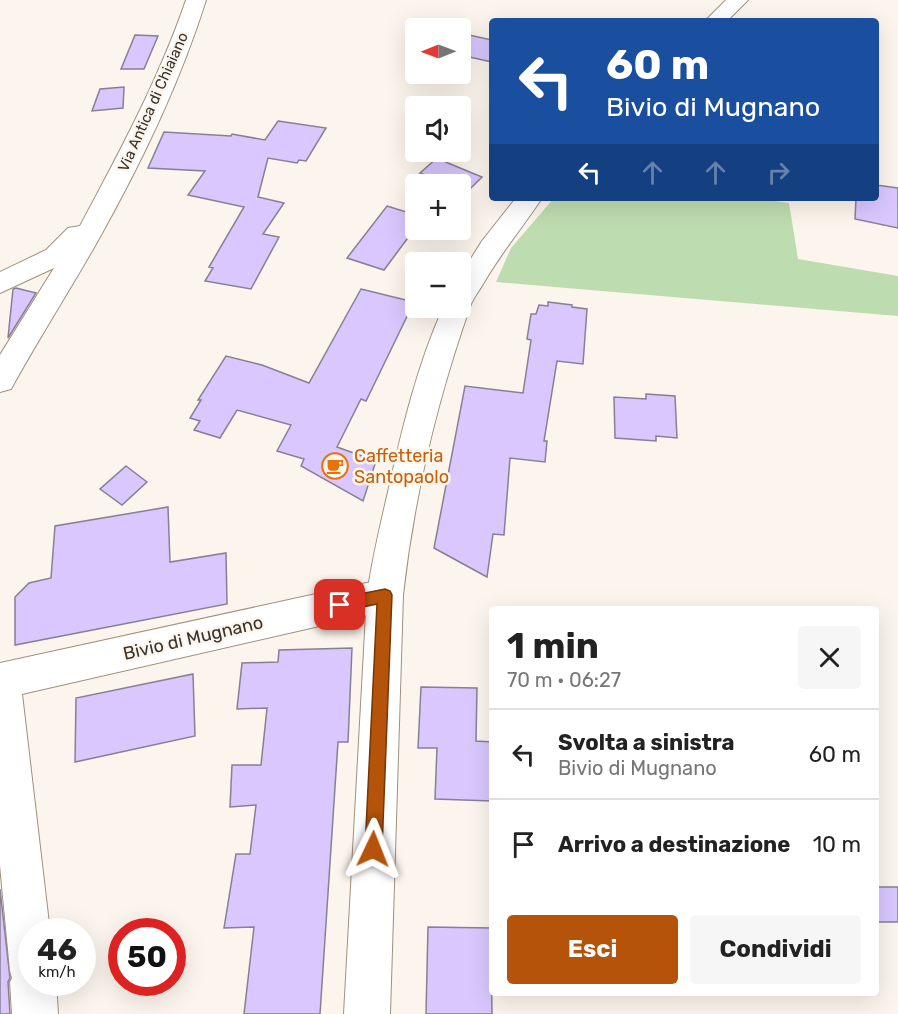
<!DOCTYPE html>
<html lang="it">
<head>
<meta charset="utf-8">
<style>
	body { margin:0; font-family:Rubik,sans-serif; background:#f6f6f6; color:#222; height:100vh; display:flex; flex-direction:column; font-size:22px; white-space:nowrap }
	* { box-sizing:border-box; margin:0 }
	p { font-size:20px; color:#767676 }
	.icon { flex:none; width:33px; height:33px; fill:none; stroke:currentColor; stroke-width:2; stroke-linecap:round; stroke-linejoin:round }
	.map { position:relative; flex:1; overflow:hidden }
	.details { position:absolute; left:489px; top:606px; width:390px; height:390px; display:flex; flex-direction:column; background:#fff; border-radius:6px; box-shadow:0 6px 24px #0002 }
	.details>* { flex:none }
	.guide { position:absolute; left:489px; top:18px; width:390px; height:183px; border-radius:6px; box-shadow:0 6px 24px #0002; background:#1a4fa0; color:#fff; overflow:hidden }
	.needle { width:39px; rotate:269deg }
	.buttons { position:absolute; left:405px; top:18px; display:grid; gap:12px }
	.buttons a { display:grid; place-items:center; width:66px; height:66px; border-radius:6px; background:#fff; box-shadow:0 6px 24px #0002; font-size:30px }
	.speed { position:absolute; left:18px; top:918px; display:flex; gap:12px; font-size:30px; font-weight:700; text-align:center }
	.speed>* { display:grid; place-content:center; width:78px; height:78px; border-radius:50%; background:#fff; box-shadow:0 6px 24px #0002; line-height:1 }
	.speed small { font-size:15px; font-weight:400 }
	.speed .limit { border:9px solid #d22; background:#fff; color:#111 }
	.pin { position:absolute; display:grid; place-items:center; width:51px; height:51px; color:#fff; margin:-26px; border-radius:12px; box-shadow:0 3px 9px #0006 }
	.me { position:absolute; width:66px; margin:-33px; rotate:2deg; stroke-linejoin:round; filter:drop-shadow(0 0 4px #0008) }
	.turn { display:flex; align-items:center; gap:21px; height:126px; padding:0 18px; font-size:27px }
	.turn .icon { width:78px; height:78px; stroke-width:2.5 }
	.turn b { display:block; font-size:42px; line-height:51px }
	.lanes { display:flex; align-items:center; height:57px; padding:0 18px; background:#0003; justify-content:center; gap:30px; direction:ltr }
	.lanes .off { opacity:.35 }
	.round { display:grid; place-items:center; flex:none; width:63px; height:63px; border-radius:6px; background:#f6f6f6 }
	.head { display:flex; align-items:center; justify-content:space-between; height:102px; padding:0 18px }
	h1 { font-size:36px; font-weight:700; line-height:45px }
	.primary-button { display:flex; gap:12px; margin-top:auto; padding:12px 18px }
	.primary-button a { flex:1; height:69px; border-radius:6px; background:#b45309; color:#fff; font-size:24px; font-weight:700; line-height:69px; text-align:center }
	.primary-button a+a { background:#f6f6f6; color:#222 }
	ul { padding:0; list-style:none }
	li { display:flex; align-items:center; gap:18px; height:90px; padding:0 18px; border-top:2px solid #e0e0e0 }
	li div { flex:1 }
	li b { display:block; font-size:22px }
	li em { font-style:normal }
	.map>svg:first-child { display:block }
	.green { fill:#bddcaf }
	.building { fill:#d9c7fe; stroke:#868095; stroke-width:1.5 }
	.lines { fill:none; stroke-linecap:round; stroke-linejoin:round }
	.minor-casing { stroke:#a0907d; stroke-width:2 }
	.major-casing { stroke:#a0907d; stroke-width:2 }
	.minor { fill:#fff; fill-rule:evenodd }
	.major { fill:#fff; fill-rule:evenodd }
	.route { fill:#b45309; stroke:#753606; stroke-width:1.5 }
	.labels { text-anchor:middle; stroke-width:5; stroke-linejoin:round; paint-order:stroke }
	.far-street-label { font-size:15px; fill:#39322b; stroke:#fcf5ed }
	.food-label { font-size:18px; fill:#c56008; stroke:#fcf5ed; text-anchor:start }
	.street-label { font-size:18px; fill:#39322b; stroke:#fcf5ed }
</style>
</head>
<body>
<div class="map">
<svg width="898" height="1014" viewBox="0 0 898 1014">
	<rect width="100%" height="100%" fill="#fcf5ed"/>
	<path class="green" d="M554,198H752L789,203L798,259L898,276V316L496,282L511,248Z"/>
	<g class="building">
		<path d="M460,33L492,40V62L460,55Z"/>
		<path d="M135,35L158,36L144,69H121Z"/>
		<path d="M124,87L123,108L92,111L100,89Z"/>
		<path d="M278,121L326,128L306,161L299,160L297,163L268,158L258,197L284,203L263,234L279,237L251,289L205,281L213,268L209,267L244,207L188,195L205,171L148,168L164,132L231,136L232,134L265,140Z"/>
		<path d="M437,158L448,163L482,177L466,193L460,191V184H446L420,173Z"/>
		<path d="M876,185L898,188V228L855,219L856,198H876Z"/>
		<path d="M387,206L416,215V227L384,270L347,258Z"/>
		<path d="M16,288L36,293L8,338L13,289Z"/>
		<path d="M361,289L414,302L366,401L361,399L337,447L376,461L363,501L301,466L304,459L277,451L291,425L237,410L220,438L194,430L200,421L190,418L201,400H198L226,356L262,365L309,383Z"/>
		<path d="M548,302L572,305V307L587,309L583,364L557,361L544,441H547L545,462L510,458L504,535L493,534L487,577L434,548L465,386L523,393L531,340L527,339L531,314H536L539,305L548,306Z"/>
		<path d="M646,394L675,396L677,438L656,436V441L615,438L614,397L646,399Z"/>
		<path d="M126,466L147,482L122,505L100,489Z"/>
		<path d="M168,507L170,562L226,553L227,604L15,645V597L29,583L51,578L55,526Z"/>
		<path d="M352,648L348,742H338L320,1014H244L254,927L224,928L236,854H250L256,805L230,807L232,765H261L267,708L237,709L242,663L278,662L279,650Z"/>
		<path d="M193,674L195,736L75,762L76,698Z"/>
		<path d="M421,687L477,688L476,741L492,742V801L435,799L437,748H418Z"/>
		<rect x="876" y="887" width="22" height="35"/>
		<path d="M0,889L10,978L8,982L10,1014H0Z"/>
		<path d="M428,927L491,928L492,1014H426Z"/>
	</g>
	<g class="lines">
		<g class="minor-casing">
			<g id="minor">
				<path d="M186,0H206C180,83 139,168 96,244C68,293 38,340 11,389L0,392V355L54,268L0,293V272L46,250L68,228L80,226C119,153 159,79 186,0Z"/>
				<path d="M385,579L397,584L403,595L397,606L385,611L22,694L50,932H32V982H56L58,1014H12L10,982L12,978L10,971L0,865V663Z"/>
			</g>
		</g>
		<g class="major-casing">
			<g id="major">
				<path d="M726,0H748L727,21H705Z"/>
				<path d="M516,198H542C522,228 501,253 483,284C479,291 474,297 471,304C438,397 414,496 403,595L390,1014H344L367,595C372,560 380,526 388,492C402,429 417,366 443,308H460V276L482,241Z"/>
			</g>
		</g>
		<use href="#minor" class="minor"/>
		<use href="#major" class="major"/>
	</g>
	<path class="route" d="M385,589L390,591L392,595L382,849L379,855L373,857L367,855L365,849L377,604L340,612L335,610L333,605L335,600L340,598Z"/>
	<defs>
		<g id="cafe-ring" transform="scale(1.35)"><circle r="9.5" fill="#fcf5ed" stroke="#e8710a" stroke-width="1.5"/><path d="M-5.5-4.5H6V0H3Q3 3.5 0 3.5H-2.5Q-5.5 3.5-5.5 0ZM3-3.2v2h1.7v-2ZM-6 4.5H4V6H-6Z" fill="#e8710a"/></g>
	</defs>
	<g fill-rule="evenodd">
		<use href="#cafe-ring" x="335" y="466"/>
	</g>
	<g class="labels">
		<g class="far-street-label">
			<text transform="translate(153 102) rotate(-66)" y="5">Via Antica di Chiaiano</text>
		</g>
		<g class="food-label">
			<text x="354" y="462">Caffetteria<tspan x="354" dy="21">Santopaolo</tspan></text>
		</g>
		<g class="street-label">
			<text transform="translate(193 638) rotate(-13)" y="6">Bivio di Mugnano</text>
		</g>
	</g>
</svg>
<div class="buttons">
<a><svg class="needle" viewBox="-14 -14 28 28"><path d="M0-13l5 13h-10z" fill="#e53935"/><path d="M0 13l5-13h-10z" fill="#767676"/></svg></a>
<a><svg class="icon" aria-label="sound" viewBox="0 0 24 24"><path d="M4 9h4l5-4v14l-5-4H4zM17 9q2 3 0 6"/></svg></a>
<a>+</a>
<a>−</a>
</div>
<div class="speed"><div>46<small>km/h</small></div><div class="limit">50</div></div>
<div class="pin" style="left:340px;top:605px;background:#d93025"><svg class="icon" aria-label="arrive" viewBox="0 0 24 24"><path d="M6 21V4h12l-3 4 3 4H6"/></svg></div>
<svg class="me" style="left:373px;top:849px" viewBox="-20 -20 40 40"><path d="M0-17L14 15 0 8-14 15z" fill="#b45309" stroke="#fff" stroke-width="4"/></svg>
<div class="guide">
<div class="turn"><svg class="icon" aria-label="left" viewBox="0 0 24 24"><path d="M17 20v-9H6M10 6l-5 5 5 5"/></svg><div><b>60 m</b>Bivio di Mugnano</div></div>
<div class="lanes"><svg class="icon" aria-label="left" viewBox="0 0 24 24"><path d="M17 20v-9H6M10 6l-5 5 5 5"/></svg><svg class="icon off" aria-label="ahead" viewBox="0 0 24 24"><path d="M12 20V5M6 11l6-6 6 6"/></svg><svg class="icon off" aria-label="ahead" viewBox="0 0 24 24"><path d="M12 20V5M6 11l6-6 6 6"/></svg><svg class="icon off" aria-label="right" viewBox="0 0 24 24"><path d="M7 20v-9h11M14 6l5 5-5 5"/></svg></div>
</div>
<section class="details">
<div class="head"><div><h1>1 min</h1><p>70 m · 06:27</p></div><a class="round"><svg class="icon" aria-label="close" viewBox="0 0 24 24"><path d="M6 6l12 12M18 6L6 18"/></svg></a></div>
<ul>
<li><svg class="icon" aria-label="left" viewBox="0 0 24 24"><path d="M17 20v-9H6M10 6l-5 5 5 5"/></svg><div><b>Svolta a sinistra</b><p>Bivio di Mugnano</p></div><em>60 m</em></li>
<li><svg class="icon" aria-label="arrive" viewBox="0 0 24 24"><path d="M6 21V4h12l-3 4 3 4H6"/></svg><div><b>Arrivo a destinazione</b></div><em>10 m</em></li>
</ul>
<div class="primary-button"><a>Esci</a><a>Condividi</a></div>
</section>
</div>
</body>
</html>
